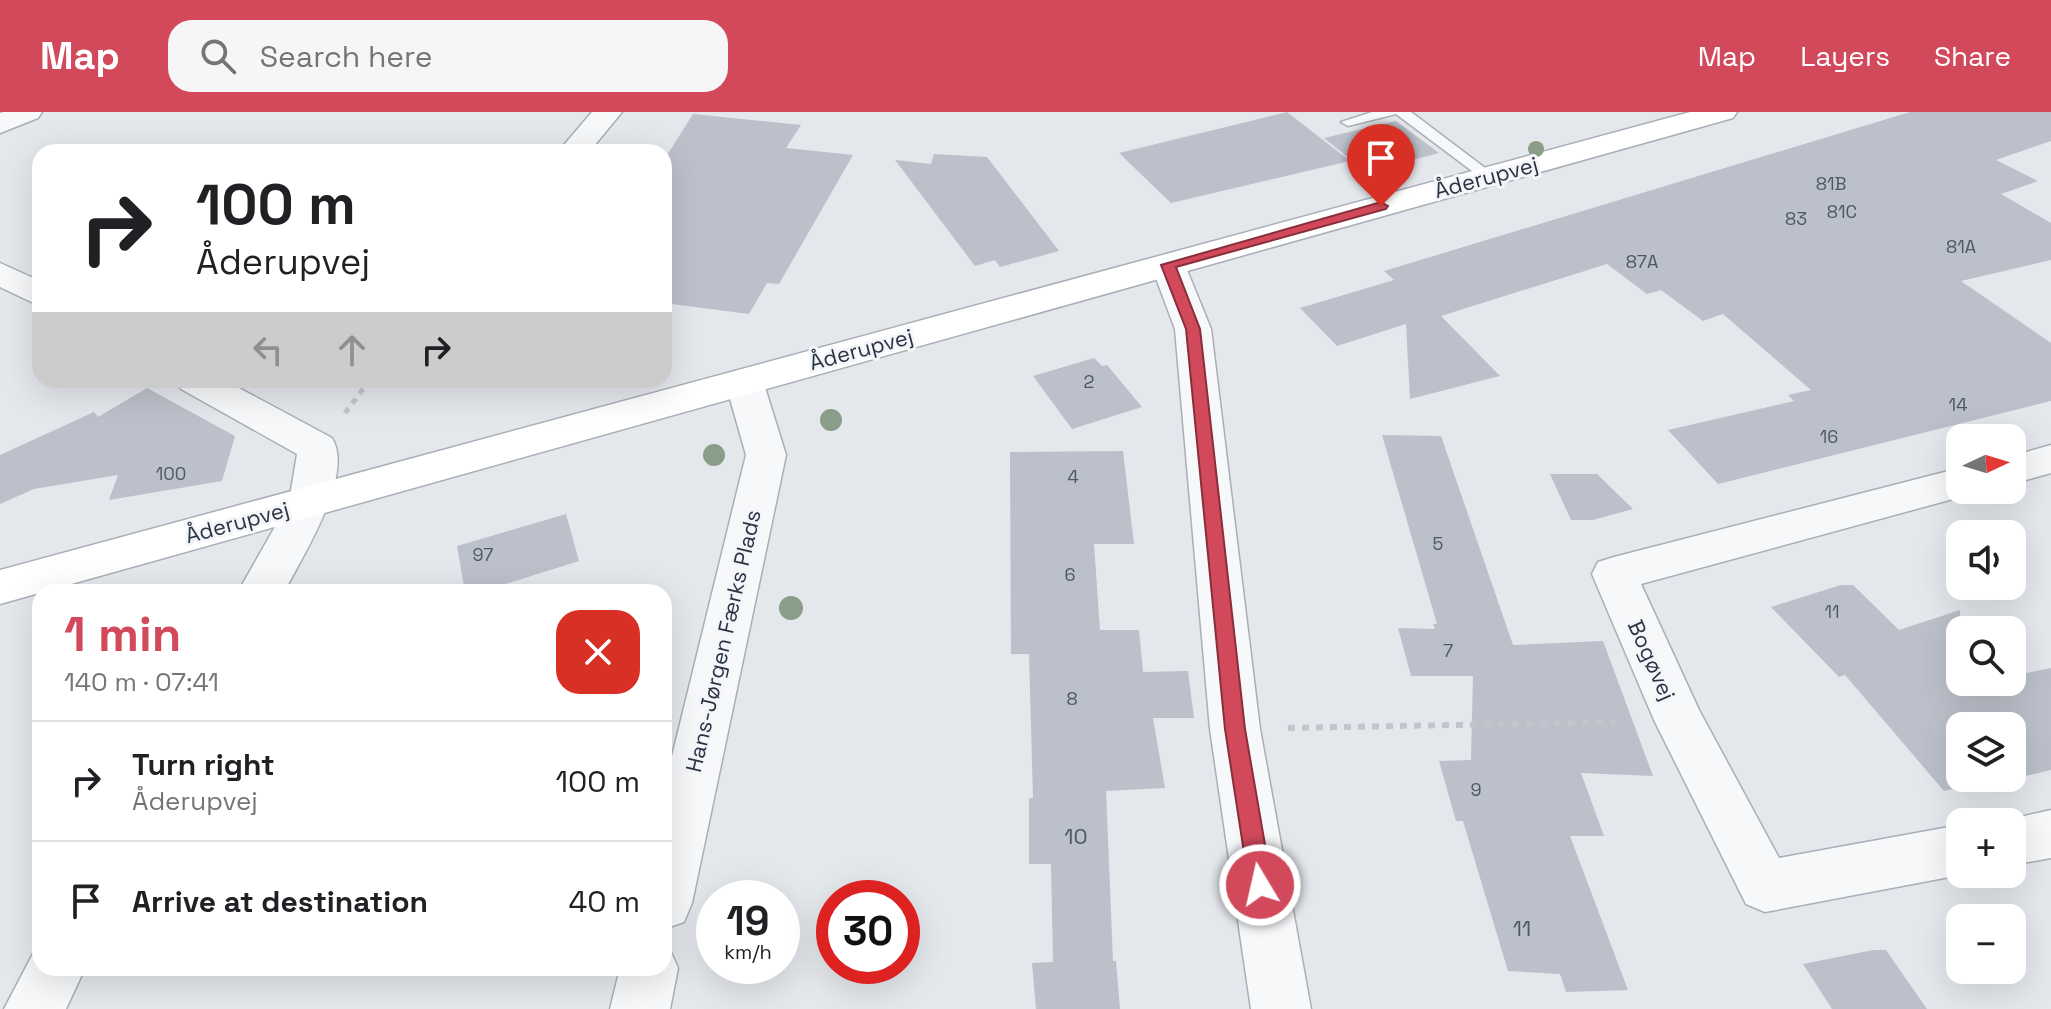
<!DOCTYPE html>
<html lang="en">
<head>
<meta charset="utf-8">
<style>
	body { margin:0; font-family:"Space Grotesk",sans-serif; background:#f6f6f6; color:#202124; height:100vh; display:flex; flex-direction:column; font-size:30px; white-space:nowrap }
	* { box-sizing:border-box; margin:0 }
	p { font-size:26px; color:#757577 }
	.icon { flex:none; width:44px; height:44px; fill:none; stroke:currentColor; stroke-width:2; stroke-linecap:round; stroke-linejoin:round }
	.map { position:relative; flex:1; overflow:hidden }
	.drawer { position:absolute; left:32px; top:472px; width:640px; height:392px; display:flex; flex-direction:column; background:#fff; border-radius:24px; box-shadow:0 8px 32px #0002 }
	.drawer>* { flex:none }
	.hud { position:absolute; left:32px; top:32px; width:640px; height:244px; border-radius:24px; box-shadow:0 8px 32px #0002; background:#fff; color:#202124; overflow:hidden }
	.needle { width:52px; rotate:86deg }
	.fabs { position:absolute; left:1946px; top:312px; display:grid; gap:16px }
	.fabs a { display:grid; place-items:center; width:80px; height:80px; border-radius:16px; background:#fff; box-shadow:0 8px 32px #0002; font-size:40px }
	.speed { position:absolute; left:696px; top:768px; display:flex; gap:16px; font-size:40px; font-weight:700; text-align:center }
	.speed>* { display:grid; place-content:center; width:104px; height:104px; border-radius:50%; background:#fff; box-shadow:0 8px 32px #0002; line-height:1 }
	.speed small { font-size:20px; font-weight:400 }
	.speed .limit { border:12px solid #d22; background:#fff; color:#111 }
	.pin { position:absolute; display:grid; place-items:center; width:68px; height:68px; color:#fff; margin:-82px -34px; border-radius:50% 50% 50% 0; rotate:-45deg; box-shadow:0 0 8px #0007 }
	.pin .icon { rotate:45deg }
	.me { position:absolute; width:88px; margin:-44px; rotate:351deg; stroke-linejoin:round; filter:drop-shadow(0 0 6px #0008) }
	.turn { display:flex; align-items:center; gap:28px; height:168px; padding:0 32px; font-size:36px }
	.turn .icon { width:104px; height:104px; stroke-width:2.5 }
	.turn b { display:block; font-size:56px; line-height:68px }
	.lanes { display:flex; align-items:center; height:76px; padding:0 32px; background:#0003; justify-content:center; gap:40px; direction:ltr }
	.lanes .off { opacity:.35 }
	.round { display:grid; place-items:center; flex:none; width:84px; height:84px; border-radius:24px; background:#f6f6f6 }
	.headline { display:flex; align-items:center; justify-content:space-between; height:136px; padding:0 32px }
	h1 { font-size:48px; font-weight:800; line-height:60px; color:#d1495b }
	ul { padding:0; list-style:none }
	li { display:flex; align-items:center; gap:24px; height:120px; padding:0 32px; border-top:2px solid #e0e0e0 }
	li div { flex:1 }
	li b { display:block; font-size:30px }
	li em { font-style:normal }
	header { display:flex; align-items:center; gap:48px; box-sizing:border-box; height:112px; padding:0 40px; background:#d1495b; color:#fff }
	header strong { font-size:38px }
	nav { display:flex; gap:44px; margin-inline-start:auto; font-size:28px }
	.search { width:560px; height:72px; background:#f6f6f6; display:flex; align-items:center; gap:20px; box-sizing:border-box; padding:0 28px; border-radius:24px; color:#757577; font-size:30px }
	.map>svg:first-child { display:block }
	.building { fill:#bbc0ca; fill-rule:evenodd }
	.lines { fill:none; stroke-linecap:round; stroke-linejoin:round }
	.lane-casing { stroke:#a9aeb7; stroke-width:3 }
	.street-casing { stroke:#a9aeb7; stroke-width:3 }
	.secondary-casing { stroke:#a9aeb7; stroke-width:3 }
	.path-far1 { stroke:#c2c5cb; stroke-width:5; stroke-dasharray:6 6; stroke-linecap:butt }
	.path { stroke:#c2c5cb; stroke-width:6; stroke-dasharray:7 7; stroke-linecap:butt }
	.lane { fill:#f7f8fa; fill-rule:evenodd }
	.street { fill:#f7f8fa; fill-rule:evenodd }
	.secondary { fill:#fff; fill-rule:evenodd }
	.tree { fill:#899d89 }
	.route { fill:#d1495b; stroke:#882f3b; stroke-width:2 }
	.labels { text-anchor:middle; stroke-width:6; stroke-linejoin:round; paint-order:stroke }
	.number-label { font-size:18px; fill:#4f5766 }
	.street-label { font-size:22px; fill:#2b3445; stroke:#f4f6f9 }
	.near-number-label { font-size:22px; fill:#4f5766 }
</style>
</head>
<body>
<header>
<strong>Map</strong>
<div class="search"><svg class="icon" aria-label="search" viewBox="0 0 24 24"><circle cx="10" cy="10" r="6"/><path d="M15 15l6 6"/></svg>Search here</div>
<nav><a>Map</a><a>Layers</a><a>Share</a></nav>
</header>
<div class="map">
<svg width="2051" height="897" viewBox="0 0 2051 897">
	<rect width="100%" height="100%" fill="#e4e7ec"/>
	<g class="building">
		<path d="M1287,0L1350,49L1171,91L1119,41Z"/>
		<path d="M1910,0H2051V29L1996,48L2038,69L2001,82L2051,111V148L1961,169L2051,231V289L1718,372L1668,318L1794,289L1788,283L1811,278L1723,202L1703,209L1661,178L1647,182L1607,152L1441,204L1500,264L1410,287L1406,212L1337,234L1300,196L1394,168L1384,159Z"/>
		<path d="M693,2L801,13L786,36L853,43L779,172L767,171L749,202L664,191V48Z"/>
		<path d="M1396,9L1439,41L1366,60L1324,26Z"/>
		<path d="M934,42L987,45L1059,139L1000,155L995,148L975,154L895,48L931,52Z"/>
		<path d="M1094,246L1102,254L1107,253L1142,295L1072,317L1033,264Z"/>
		<path d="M147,276L235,324L222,369L109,388L118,363L34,377L0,392V343L94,300L98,305Z"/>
		<path d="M1382,323L1441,324L1513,533L1603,529L1653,664L1581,661L1604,724H1570L1628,878L1566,880L1560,862L1508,859L1463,709H1456L1439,649L1471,648L1473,564H1411L1398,516L1435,517L1433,512H1437Z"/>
		<path d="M1123,339L1134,432H1094L1100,518H1139L1143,560L1188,559L1194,606H1153L1165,676L1106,679L1113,849H1116L1120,897H1036L1032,851L1053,850L1051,752H1029V686H1033L1029,542H1011L1010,340Z"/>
		<path d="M1550,362H1597L1633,397L1593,408H1571Z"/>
		<path d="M566,402L579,449L480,480H465L457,434Z"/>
		<path d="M1841,473H1853L1899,518L1960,498V575L1983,570H2012V564L2051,556V658L1974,676L1971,673L1944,679L1845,563L1839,565L1771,495ZM1960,614H2012V666H1960Z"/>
		<path d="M1873,838H1886L1927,897H1832L1803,852Z"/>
	</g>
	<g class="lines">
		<g class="lane-casing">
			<path id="lane" d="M1372,0H1411L1497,65L1489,70L1484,68L1396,2L1348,14L1341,10Z"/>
		</g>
		<g class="street-casing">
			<g id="street">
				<path d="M3,0H42L38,6L0,21V1Z"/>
				<path d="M592,0H622L589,40H558Z"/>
				<path d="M1168,143L1180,146L1185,153L1211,217L1260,617L1311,897H1251L1210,617L1175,217L1151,153L1156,146Z"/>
				<path d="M0,151L40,169V194L0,175Z"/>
				<path d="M744,257L757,260L763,269L786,343L692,791L684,810L664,817V677L746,343L725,269L731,260Z"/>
				<path d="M175,268H224L332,326C355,363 302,445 284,480H238L289,390L297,342L181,277Z"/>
				<path d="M2051,333V361L2012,372V344Z"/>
				<path d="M1960,356V378H1977L1975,381L1641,472L1699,598L1779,746L1960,713V763L1765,800L1746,792L1654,608L1592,462L1598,450L1614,445Z"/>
				<path d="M2051,698V746L2012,753V710H1998Z"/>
				<path d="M40,834V856H85L66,897H4L36,836Z"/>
				<path d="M664,834L669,836L678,856L670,897H610L620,856H664Z"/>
			</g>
		</g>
		<g class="secondary-casing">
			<path id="secondary" d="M1690,0H1737L1733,6L0,492V458Z"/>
		</g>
		<path class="path-far1" d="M345,301L370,268"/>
		<path class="path" d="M1288,616L1622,610"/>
		<use href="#lane" class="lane"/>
		<use href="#street" class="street"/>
		<use href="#secondary" class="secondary"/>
	</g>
	<g class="tree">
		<circle cx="1536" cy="37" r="8"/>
		<circle cx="831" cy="308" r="11"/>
		<circle cx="714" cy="343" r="11"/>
		<circle cx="791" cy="496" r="12"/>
	</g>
	<path class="route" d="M1381,90L1388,94L1386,97L1176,155L1200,217L1245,617L1272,773L1268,780L1260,783L1252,780L1249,773L1225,617L1186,217L1161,153Z"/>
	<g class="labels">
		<g class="number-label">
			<text x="1831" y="78">81B</text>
			<text x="1842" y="106">81C</text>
			<text x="1796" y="113">83</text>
			<text x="1961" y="141">81A</text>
			<text x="1642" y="156">87A</text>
			<text x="1089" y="276">2</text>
			<text x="1958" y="299">14</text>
			<text x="1829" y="331">16</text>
			<text x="171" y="368">100</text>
			<text x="1073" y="371">4</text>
			<text x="1438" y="438">5</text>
			<text x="483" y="449">97</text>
			<text x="1070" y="469">6</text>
			<text x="1832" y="506">11</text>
			<text x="1448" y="545">7</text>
			<text x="1072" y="593">8</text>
			<text x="1476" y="684">9</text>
		</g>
		<g class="street-label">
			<text transform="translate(1486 65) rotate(-15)" y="8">Åderupvej</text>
			<text transform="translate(861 237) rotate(-15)" y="8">Åderupvej</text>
			<text transform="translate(237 410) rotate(-15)" y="8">Åderupvej</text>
			<text transform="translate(723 529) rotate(-77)" y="8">Hans-Jørgen Færks Plads</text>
			<text transform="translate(1652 548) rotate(66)" y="8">Bogøvej</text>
		</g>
		<g class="near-number-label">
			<text x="1076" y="732">10</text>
			<text x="1522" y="824">11</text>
		</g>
	</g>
</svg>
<div class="fabs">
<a><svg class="needle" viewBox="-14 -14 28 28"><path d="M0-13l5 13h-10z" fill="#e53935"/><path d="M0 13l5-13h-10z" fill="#757577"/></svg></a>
<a><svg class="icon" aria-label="sound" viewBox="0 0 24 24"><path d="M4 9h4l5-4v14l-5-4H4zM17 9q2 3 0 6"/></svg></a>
<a><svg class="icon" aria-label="search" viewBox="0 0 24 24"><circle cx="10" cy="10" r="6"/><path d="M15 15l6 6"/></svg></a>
<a><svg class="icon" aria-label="layers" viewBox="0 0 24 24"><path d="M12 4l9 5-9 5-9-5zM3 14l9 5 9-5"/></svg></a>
<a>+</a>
<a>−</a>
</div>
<div class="speed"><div>19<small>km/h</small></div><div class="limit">30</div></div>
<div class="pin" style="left:1381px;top:94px;background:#d93025"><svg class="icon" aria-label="arrive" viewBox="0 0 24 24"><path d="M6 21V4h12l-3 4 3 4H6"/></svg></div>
<svg class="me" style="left:1260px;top:773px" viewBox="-20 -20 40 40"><circle r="17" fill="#d1495b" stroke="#fff" stroke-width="3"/><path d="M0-11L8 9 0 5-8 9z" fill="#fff"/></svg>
<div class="hud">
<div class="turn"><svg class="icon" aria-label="right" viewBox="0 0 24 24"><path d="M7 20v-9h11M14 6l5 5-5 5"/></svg><div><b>100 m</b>Åderupvej</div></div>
<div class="lanes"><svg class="icon off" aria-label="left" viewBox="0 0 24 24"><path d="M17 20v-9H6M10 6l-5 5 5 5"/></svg><svg class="icon off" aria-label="ahead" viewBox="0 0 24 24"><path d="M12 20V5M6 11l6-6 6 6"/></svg><svg class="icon" aria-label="right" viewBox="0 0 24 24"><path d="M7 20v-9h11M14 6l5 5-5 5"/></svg></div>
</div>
<section class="drawer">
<div class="headline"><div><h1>1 min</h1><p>140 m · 07:41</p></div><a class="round" style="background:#d93025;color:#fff"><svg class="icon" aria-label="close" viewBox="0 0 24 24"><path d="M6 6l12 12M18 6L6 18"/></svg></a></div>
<ul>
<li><svg class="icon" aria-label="right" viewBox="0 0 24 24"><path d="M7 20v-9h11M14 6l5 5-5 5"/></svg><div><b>Turn right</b><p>Åderupvej</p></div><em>100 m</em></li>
<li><svg class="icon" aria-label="arrive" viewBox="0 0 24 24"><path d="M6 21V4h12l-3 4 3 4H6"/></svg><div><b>Arrive at destination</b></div><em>40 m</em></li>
</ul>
</section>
</div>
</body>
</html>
